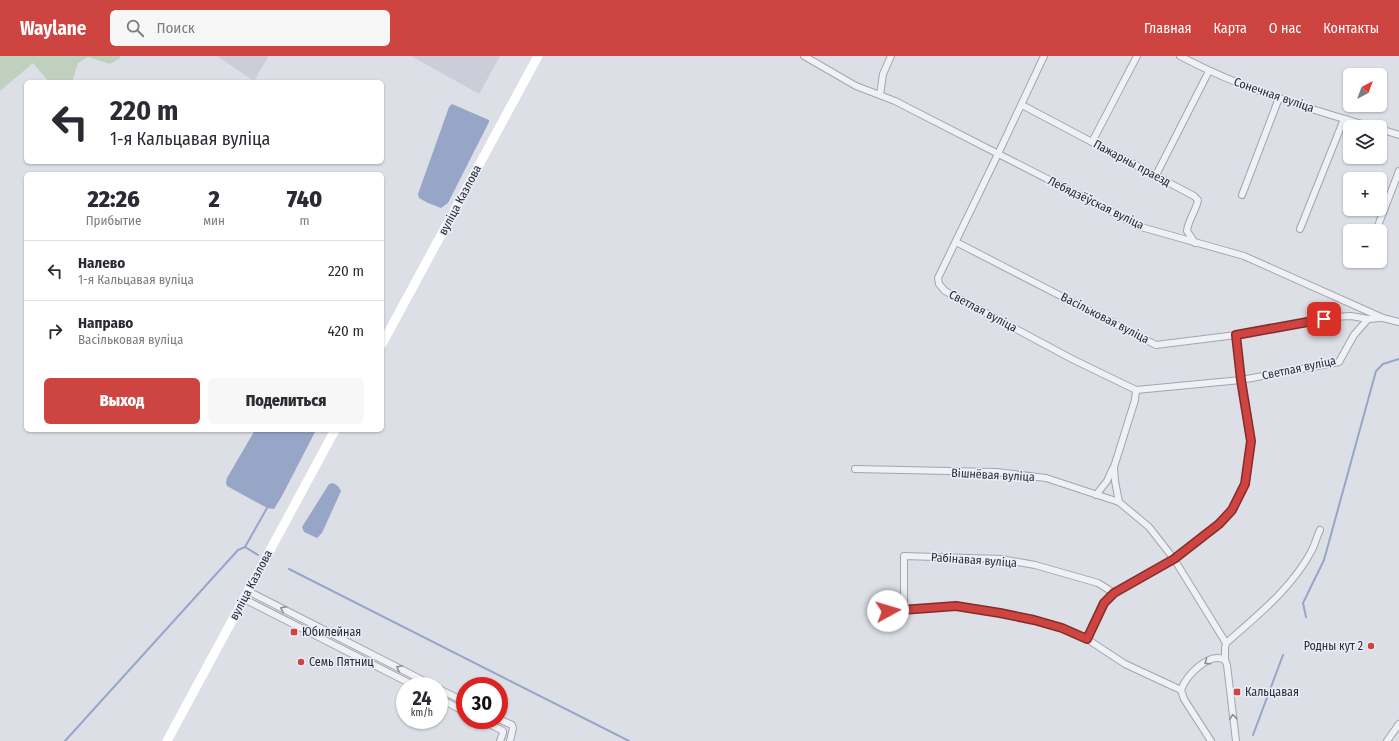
<!DOCTYPE html>
<html lang="ru">
<head>
<meta charset="utf-8">
<style>
	body { margin:0; font-family:"Fira Sans Condensed",sans-serif; background:#f7f7f7; color:#2b2b33; height:100vh; display:flex; flex-direction:column; font-size:15px; white-space:nowrap }
	* { box-sizing:border-box; margin:0 }
	p { font-size:13px; color:#7c7c81 }
	.icon { flex:none; width:22px; height:22px; fill:none; stroke:currentColor; stroke-width:2; stroke-linecap:round; stroke-linejoin:round }
	.map { position:relative; flex:1; overflow:hidden }
	.side { position:absolute; left:24px; top:116px; width:360px; height:260px; display:flex; flex-direction:column; background:#fff; border-radius:6px; box-shadow:0 1px 3px #0004 }
	.side>* { flex:none }
	.hud { position:absolute; left:24px; top:24px; width:360px; height:84px; border-radius:6px; box-shadow:0 1px 3px #0004; background:#fff; color:#2b2b33; overflow:hidden }
	.needle { width:26px; rotate:41deg }
	.fabs { position:absolute; left:1343px; top:12px; display:grid; gap:8px }
	.fabs a { display:grid; place-items:center; width:44px; height:44px; border-radius:6px; background:#fff; box-shadow:0 1px 3px #0004; font-size:20px }
	.speed { position:absolute; left:396px; top:621px; display:flex; gap:8px; font-size:20px; font-weight:700; text-align:center }
	.speed>* { display:grid; place-content:center; width:52px; height:52px; border-radius:50%; background:#fff; box-shadow:0 1px 3px #0004; line-height:1 }
	.speed small { font-size:10px; font-weight:400 }
	.speed .limit { border:6px solid #d22; background:#fff; color:#111 }
	.pin { position:absolute; display:grid; place-items:center; width:34px; height:34px; color:#fff; margin:-17px; border-radius:8px; box-shadow:0 2px 6px #0006 }
	.me { position:absolute; width:44px; margin:-22px; rotate:84deg; stroke-linejoin:round; filter:drop-shadow(0 0 3px #0008) }
	.turn { display:flex; align-items:center; gap:14px; height:84px; padding:0 20px; font-size:18px }
	.turn .icon { width:52px; height:52px; stroke-width:2.5 }
	.turn b { display:block; font-size:28px; line-height:34px }
	.eta { display:flex; justify-content:space-evenly; align-items:center; height:68px; text-align:center }
	.eta b { font-size:24px; font-weight:800; line-height:28px }
	.primary-button { display:flex; gap:8px; margin-top:auto; padding:8px 20px }
	.primary-button a { flex:1; height:46px; border-radius:6px; background:#cd4440; color:#fff; font-size:16px; font-weight:800; line-height:46px; text-align:center }
	.primary-button a+a { background:#f7f7f7; color:#2b2b33 }
	ul { padding:0; list-style:none }
	li { display:flex; align-items:center; gap:12px; height:60px; padding:0 20px; border-top:1px solid #e1e1e2 }
	li div { flex:1 }
	li b { display:block; font-size:15px }
	li em { font-style:normal }
	header { display:flex; align-items:center; gap:24px; box-sizing:border-box; height:56px; padding:0 20px; background:#cd4440; color:#fff }
	header strong { font-size:19px }
	nav { display:flex; gap:22px; margin-inline-start:auto; font-size:14px }
	.search { width:280px; height:36px; background:#f7f7f7; display:flex; align-items:center; gap:10px; box-sizing:border-box; padding:0 14px; border-radius:6px; color:#7c7c81; font-size:15px }
	.map>svg:first-child { display:block }
	.built { fill:#cbced9 }
	.green { fill:#bfd1be }
	.water { fill:#97a6c7 }
	.lines { fill:none; stroke-linecap:round; stroke-linejoin:round }
	.stream { stroke:#97a6c7; stroke-width:2 }
	.minor-casing { stroke:#a2a5b1; stroke-width:8 }
	.minor { stroke:#f0f1f5; stroke-width:6 }
	.secondary { stroke:#fff; stroke-width:9 }
	.oneway { stroke:#8b8e99 }
	.route-casing { stroke:#852c2a; stroke-width:10 }
	.route { stroke:#cd4440; stroke-width:7 }
	.poi-dot { fill:#cd4440; stroke:#eceef5; stroke-width:1.5 }
	.labels { text-anchor:middle; stroke-width:3; stroke-linejoin:round; paint-order:stroke }
	.street-label { font-size:12px; fill:#262b3d; stroke:#eceef5 }
	.poi-label { font-size:12px; fill:#262b3d; stroke:#eceef5; text-anchor:start }
</style>
</head>
<body>
<header>
<strong>Waylane</strong>
<div class="search"><svg class="icon" aria-label="search" viewBox="0 0 24 24"><circle cx="10" cy="10" r="6"/><path d="M15 15l6 6"/></svg>Поиск</div>
<nav><a>Главная</a><a>Карта</a><a>О нас</a><a>Контакты</a></nav>
</header>
<div class="map">
<svg width="1399" height="685" viewBox="0 0 1399 685">
	<rect width="100%" height="100%" fill="#dddfe7"/>
	<g class="built">
		<path d="M217,0H267L268,1L254,25Z"/>
		<path d="M411,0H500L479,38Z"/>
	</g>
	<path class="green" d="M0,0H120V2L110,8L88,1L78,7L72,26L48,25L33,7L0,35Z"/>
	<g class="water">
		<path d="M452,48L489,64V66L448,147L441,152L428,147L419,142L418,138L449,51Z"/>
		<path d="M255,374H316L282,440L274,453L267,452L227,430L226,427L227,422Z"/>
		<path d="M333,427L338,430L341,435L322,477L317,482L304,476L302,471L329,428Z"/>
	</g>
	<g class="lines">
		<g class="stream">
			<path d="M245,491L267,452"/>
			<path d="M289,513L629,685"/>
			<path d="M1306,561L1303,547L1324,504L1376,315L1383,308L1399,303"/>
			<path d="M1253,679L1283,599"/>
			<path d="M65,685L238,494L245,491L258,499"/>
		</g>
		<g class="minor-casing">
			<g id="minor">
				<path d="M804,0L856,30L895,45L1141,171L1244,200L1383,262L1399,266"/>
				<path d="M1044,0L998,98L938,222L939,228L945,235L1072,303L1136,334L1241,324L1339,306L1354,279L1368,263"/>
				<path d="M1180,0C1240,32 1306,52 1372,71"/>
				<path d="M880,39L883,18L891,0"/>
				<path d="M1022,49L1194,140L1198,144C1196,155 1188,164 1187,175L1195,187"/>
				<path d="M1380,73L1399,79"/>
				<path d="M1092,86L1137,0"/>
				<path d="M1156,119L1209,15"/>
				<path d="M1242,139L1279,42"/>
				<path d="M1300,173L1344,63"/>
				<path d="M1376,175L1399,115"/>
				<path d="M956,186L1156,289L1236,279L1333,261L1351,260L1368,263L1381,262"/>
				<path d="M855,413L996,416L1046,422L1119,446L1149,471L1174,503L1226,587"/>
				<path d="M1096,439L1107,425L1113,412"/>
				<path d="M1119,446L1115,425L1114,411L1135,344L1136,334"/>
				<path d="M248,535L434,630"/>
				<path d="M244,543L415,630"/>
				<path d="M904,553V500L1001,503L1035,509L1098,527L1114,537"/>
				<path d="M873,557L904,553L956,550L1000,557L1034,564L1062,572L1087,583L1125,608L1181,634"/>
				<path d="M1087,583L1104,547L1114,537L1174,503L1219,468L1232,454L1245,428L1251,385L1241,324L1236,279"/>
				<path d="M1226,587C1257,560 1293,531 1312,494C1315,488 1317,480 1320,474"/>
				<path d="M1225,604V592L1226,587"/>
				<path d="M439,633L465,646"/>
				<path d="M439,642L465,656"/>
				<path d="M499,663L512,669L513,672L510,685"/>
				<path d="M482,664L503,675V677L500,685"/>
				<path d="M1211,685L1184,643L1181,634C1186,620 1209,595 1225,604L1227,609L1236,685"/>
				<path d="M1387,685L1399,668"/>
			</g>
		</g>
		<use href="#minor" class="minor"/>
		<g class="secondary">
			<path d="M382,288L538,0"/>
			<path d="M167,685L335,374"/>
		</g>
	</g>
	<defs><path id="oneway-chevron" d="M-2-3.5L2.5 0L-2 3.5" fill="none" stroke-width="1.6" stroke-linecap="round" stroke-linejoin="round"/></defs>
	<g class="oneway">
		<use href="#oneway-chevron" transform="translate(283 553) rotate(-153)"/>
		<use href="#oneway-chevron" transform="translate(1207 606) rotate(146)"/>
		<use href="#oneway-chevron" transform="translate(399 612) rotate(-153)"/>
		<use href="#oneway-chevron" transform="translate(1233 661) rotate(-96)"/>
	</g>
	<g class="lines">
		<g class="route-casing">
			<path id="route" d="M888,555L956,550L1000,557L1034,564L1062,572L1087,583L1104,547L1114,537L1174,503L1219,468L1232,454L1245,428L1251,385L1241,324L1236,279L1324,263"/>
		</g>
		<use href="#route" class="route"/>
	</g>
	<g class="poi-dot">
		<rect x="290" y="572" width="8" height="8" rx="2"/>
		<circle cx="1371" cy="590" r="4"/>
		<circle cx="301" cy="606" r="4"/>
		<rect x="1233" y="632" width="8" height="8" rx="2"/>
	</g>
	<g class="labels">
		<g class="street-label">
			<text transform="translate(1274 39) rotate(19)" y="4">Сонечная вуліца</text>
			<text transform="translate(1132 107) rotate(28)" y="4">Пажарны праезд</text>
			<text transform="translate(460 144) rotate(-62)" y="4">вуліца Казлова</text>
			<text transform="translate(1096 147) rotate(26)" y="4">Лебядзёўская вуліца</text>
			<text transform="translate(983 255) rotate(28)" y="4">Светлая вуліца</text>
			<text transform="translate(1105 262) rotate(27)" y="4">Васільковая вуліца</text>
			<text transform="translate(1299 312) rotate(-12)" y="4">Светлая вуліца</text>
			<text transform="translate(993 419) rotate(3)" y="4">Вішнёвая вуліца</text>
			<text transform="translate(974 504) rotate(4)" y="4">Рабінавая вуліца</text>
			<text transform="translate(251 529) rotate(-62)" y="4">вуліца Казлова</text>
		</g>
		<g class="poi-label">
			<text x="302" y="580">Юбилейная</text>
			<text x="1363" y="594" text-anchor="end">Родны кут 2</text>
			<text x="309" y="610">Семь Пятниц</text>
			<text x="1245" y="640">Кальцавая</text>
		</g>
	</g>
</svg>
<div class="fabs">
<a><svg class="needle" viewBox="-14 -14 28 28"><path d="M0-13l5 13h-10z" fill="#e53935"/><path d="M0 13l5-13h-10z" fill="#7c7c81"/></svg></a>
<a><svg class="icon" aria-label="layers" viewBox="0 0 24 24"><path d="M12 4l9 5-9 5-9-5zM3 14l9 5 9-5"/></svg></a>
<a>+</a>
<a>−</a>
</div>
<div class="speed"><div>24<small>km/h</small></div><div class="limit">30</div></div>
<div class="pin" style="left:1324px;top:263px;background:#d93025"><svg class="icon" aria-label="arrive" viewBox="0 0 24 24"><path d="M6 21V4h12l-3 4 3 4H6"/></svg></div>
<svg class="me" style="left:888px;top:555px" viewBox="-20 -20 40 40"><circle r="19" fill="#fff"/><path d="M0-13L10 11 0 6-10 11z" fill="#cd4440"/></svg>
<div class="hud">
<div class="turn"><svg class="icon" aria-label="left" viewBox="0 0 24 24"><path d="M17 20v-9H6M10 6l-5 5 5 5"/></svg><div><b>220 m</b>1-я Кальцавая вуліца</div></div>
</div>
<section class="side">
<div class="eta">
<div><b>22:26</b><p>Прибытие</p></div>
<div><b>2</b><p>мин</p></div>
<div><b>740</b><p>m</p></div>
</div>
<ul>
<li><svg class="icon" aria-label="left" viewBox="0 0 24 24"><path d="M17 20v-9H6M10 6l-5 5 5 5"/></svg><div><b>Налево</b><p>1-я Кальцавая вуліца</p></div><em>220 m</em></li>
<li><svg class="icon" aria-label="right" viewBox="0 0 24 24"><path d="M7 20v-9h11M14 6l5 5-5 5"/></svg><div><b>Направо</b><p>Васільковая вуліца</p></div><em>420 m</em></li>
</ul>
<div class="primary-button"><a>Выход</a><a>Поделиться</a></div>
</section>
</div>
</body>
</html>
